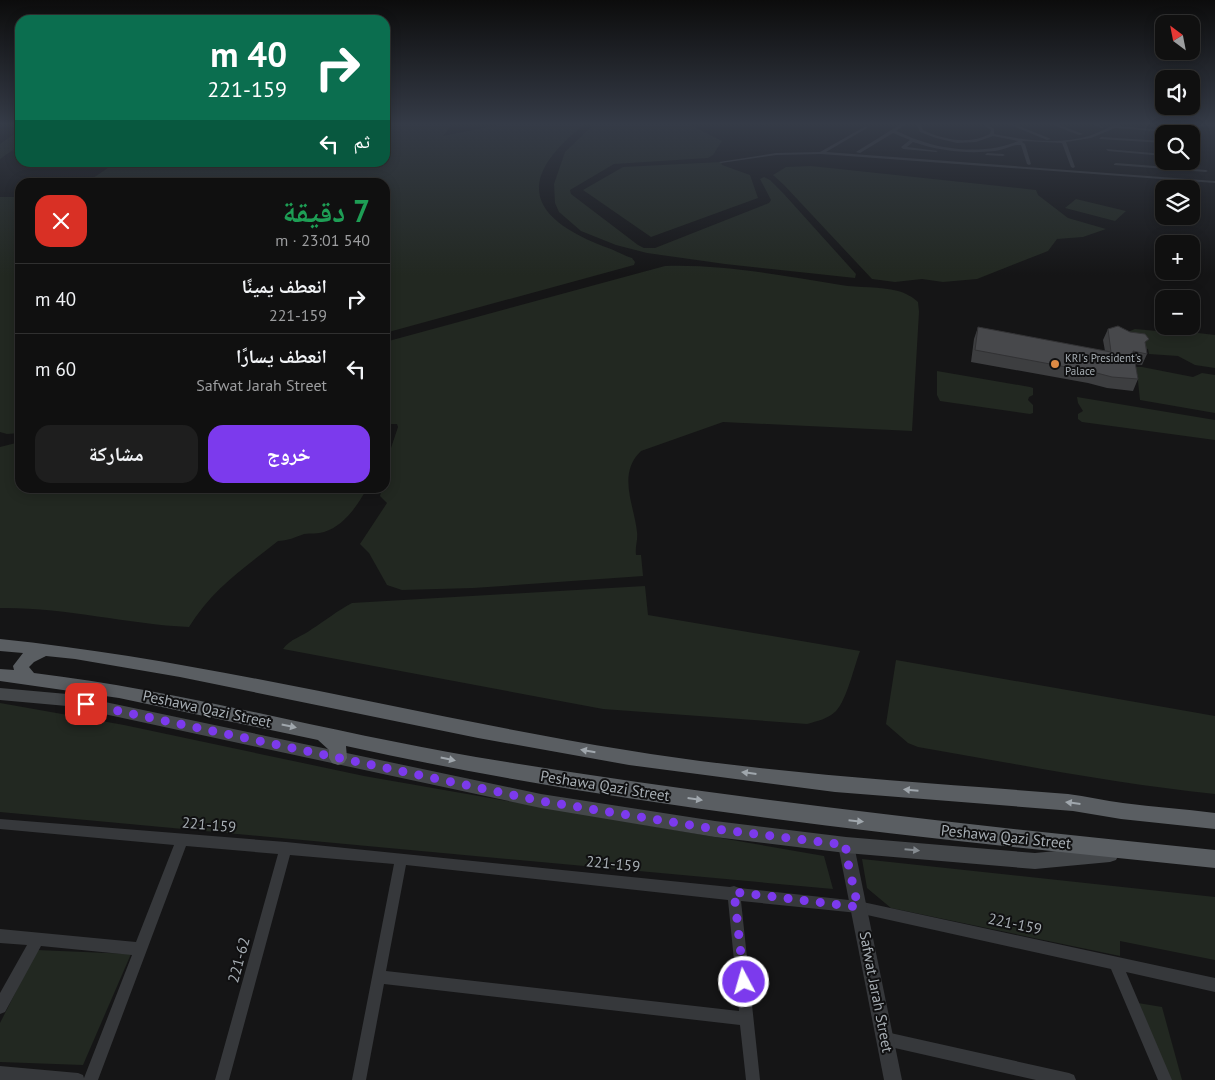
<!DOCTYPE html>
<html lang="ar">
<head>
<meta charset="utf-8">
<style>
	body { margin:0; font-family:"PT Sans","Noto Naskh Arabic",sans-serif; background:#1e1e1e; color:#f1f3f6; direction:rtl; height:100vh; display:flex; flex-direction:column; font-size:19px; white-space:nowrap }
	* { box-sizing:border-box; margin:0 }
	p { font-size:16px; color:#9c9d9f }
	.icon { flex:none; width:28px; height:28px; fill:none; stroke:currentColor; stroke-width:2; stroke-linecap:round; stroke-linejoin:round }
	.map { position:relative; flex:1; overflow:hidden; direction:ltr }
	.details { position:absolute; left:15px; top:178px; width:375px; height:315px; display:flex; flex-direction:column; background:#101010; border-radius:15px; box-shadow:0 2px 12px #0003,0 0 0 1px #303030; direction:rtl }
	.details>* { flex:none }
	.guide { position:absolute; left:15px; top:15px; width:375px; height:152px; border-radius:15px; box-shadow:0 2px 12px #0003,0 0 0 1px #303030; direction:rtl; background:#0b6e4f; color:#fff; overflow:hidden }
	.needle { width:32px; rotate:328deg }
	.fabs { position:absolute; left:1155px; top:15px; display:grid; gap:10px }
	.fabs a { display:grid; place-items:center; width:45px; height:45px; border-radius:10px; background:#101010; box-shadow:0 2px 12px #0003,0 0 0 1px #303030; font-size:25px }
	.pin { position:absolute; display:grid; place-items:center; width:42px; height:42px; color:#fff; margin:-21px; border-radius:10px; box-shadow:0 2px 8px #0006 }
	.me { position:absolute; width:55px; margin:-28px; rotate:354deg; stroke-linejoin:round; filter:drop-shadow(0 0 4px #0008) }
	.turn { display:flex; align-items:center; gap:18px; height:105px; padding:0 20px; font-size:22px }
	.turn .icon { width:65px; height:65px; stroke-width:2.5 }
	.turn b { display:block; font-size:35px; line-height:42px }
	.then { display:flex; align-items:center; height:48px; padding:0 20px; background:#0003; gap:10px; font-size:19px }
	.round { display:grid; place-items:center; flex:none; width:52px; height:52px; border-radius:15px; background:#1e1e1e }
	.summary { display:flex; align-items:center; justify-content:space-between; height:85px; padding:0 20px }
	h1 { font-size:30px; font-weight:800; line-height:38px; color:#1e9e55 }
	.primary-button { display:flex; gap:10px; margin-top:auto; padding:10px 20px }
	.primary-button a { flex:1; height:58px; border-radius:15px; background:#7c3aed; color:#fff; font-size:20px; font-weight:800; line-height:58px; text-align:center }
	.primary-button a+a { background:#1e1e1e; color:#f1f3f6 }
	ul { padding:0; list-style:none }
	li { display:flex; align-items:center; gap:15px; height:70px; padding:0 20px; border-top:1px solid #303030 }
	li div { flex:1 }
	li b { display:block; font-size:19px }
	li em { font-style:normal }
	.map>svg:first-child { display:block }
	.green { fill:#222821 }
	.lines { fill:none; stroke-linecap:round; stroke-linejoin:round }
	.minor { fill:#36383b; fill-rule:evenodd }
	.tertiary { fill:#36383b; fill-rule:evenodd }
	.secondary { fill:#44474a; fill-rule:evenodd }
	.trunk { fill:#5a5e62; fill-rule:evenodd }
	.wall { fill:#3d3e40 }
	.building { fill:#47484b; stroke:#323234 }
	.oneway { fill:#a0a7ad }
	.oneway2 { fill:#858b90 }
	.route { stroke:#7c3aed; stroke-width:9; stroke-dasharray:0 16.2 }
	.poi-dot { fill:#dd8a45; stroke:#101011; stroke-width:2 }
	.labels { text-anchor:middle; stroke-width:4; stroke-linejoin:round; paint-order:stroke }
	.far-poi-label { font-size:11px; fill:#a8afb5; stroke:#101011; text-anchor:start }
	.near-street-label { font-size:15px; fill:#a8afb5; stroke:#101011 }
</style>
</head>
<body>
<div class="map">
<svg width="1215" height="1080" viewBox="0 0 1215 1080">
	<rect width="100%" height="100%" fill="#151516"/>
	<g class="green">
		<path d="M405,124H452L443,136L503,124H585C511,182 531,220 611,249C618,252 625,256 632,258L635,262L634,265L385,333V182H88C96,175 105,171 113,164H98L103,163L385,162V126Z"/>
		<path d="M594,124H688L722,141L713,155L708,158L614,164L570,190L571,194L638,245L644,248H655L769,203L771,200L760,179L764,177L770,180L783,193L856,274L855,278L725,264L647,253L616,245L581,231L559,212L555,203L554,184L565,152Z"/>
		<path d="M20,130V145L0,159V144Z"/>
		<path d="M721,162L722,165L750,175L758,198L651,237L583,190L623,167Z"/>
		<path d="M811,166L1036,190L1038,195L1068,218L1106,229L1083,237L1057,239L1048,251L977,279L943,282L922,279L895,282L872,279L784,185L773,175L786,167Z"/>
		<path d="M0,197H20V433L7,434L0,432Z"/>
		<path d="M1076,199L1126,211L1115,221L1065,208Z"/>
		<path d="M665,266C724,264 783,276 841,285C859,288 880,286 898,291C905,293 913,297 918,302L919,312L912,431L723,422L641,451C617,474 634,504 637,532C638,540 635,546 636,555H641L643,576L473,588L402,590L387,585L369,553L360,544L387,503L380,496L382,488H385L388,457L398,427L397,424H385V342Z"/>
		<path d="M1156,328L1215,335V368L1195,365L1178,356L1149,354L1148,349L1143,348L1129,334L1130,331L1135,329L1157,331Z"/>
		<path d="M1131,367H1142L1193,377L1202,373L1215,375V413L1140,400L1137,372Z"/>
		<path d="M937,371L1030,387L1033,388V395L1029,397L1028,400L1033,405V413L1030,414L940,401L937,395Z"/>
		<path d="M1077,397L1215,420V440L1082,422L1078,419V414L1083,411L1078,403Z"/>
		<path d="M20,442V488H367C358,505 344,526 324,532C318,534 311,533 304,534C296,537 287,541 278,541C244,568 212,589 189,627C126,624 64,607 0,608V447Z"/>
		<path d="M645,586L648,615L860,651C854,667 847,699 836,711C828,719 817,721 807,724L603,709L283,649C290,639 303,636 312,629C326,620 337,611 352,603Z"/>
		<path d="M896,660L1215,716V794C1116,784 1017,764 918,747L908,743L886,724Z"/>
		<path d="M0,703L124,725L364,776L824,856L833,889L0,812Z"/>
		<path d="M862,859L1215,897V960L1120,941V956L891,908L867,888Z"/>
		<path d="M37,950L131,954L83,1065L0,1062V1023Z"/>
		<path d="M1138,1003L1162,1007L1182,1080H1168Z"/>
	</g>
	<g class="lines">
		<g class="minor">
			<path d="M901,124H906L896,131C903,133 910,138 918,140C947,151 990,154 1018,141L993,136L976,142L957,143L936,138L920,132L916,124H920L923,130C944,140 969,145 990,134L991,130L982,124H987L994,129V134C1025,140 1058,145 1089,136C1100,133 1111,124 1122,124L1119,126L1184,132L1182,133L1115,128L1091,138L1066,142L1075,167L1073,168L1071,167L1062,143L1023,141L1022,142L1025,144L1031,164L1029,165L1027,164L1021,145C1013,144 1003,150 995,151C968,154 939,151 913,142L907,147L938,151L936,152L903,149L901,147L910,140L893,133L860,153L856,152Z"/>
			<path d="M1008,124H1014L1051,139L1047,140Z"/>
			<path d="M1050,124H1057L1083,134L1079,135Z"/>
			<path d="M1091,124H1098L1104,127L1102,128Z"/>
			<path d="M1187,124L1215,125V127L1189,125Z"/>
			<path d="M866,126L867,128L826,152L1215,181V183L821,154L776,155L721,163L719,162L776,153L820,152Z"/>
			<path d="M1101,137L1164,141V143L1099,139Z"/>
			<path d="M1106,149L1164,154V156L1108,151Z"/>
			<path d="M987,153L1003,154L1005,155L1003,156L985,155Z"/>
			<path d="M1116,163L1206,170L1208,171L1206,172L1114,165V164Z"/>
			<path d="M0,819L286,842L730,887L734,886L739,888L858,901L1215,978V992L1126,972L1172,1080H1158L1111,969L858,913L741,901L760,1080H746L740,1025L384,984L366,1080H352L394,864L290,855L229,1080H215L278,854L186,846L98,1080H0V1066L78,1073L83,1075L84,1078L132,955L41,946L5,1012L0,1014V993L27,945L0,943V929L136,942L174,845L0,829ZM406,865L728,900L739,1011L386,971Z"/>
			<path d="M886,1032L1069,1073L1074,1075L1076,1080H1036L886,1046L881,1044L879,1039L881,1034Z"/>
		</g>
		<path class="tertiary" d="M846,838L852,840L854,845L902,1080H884L838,845L840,840Z"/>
		<path class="secondary" d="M0,688L67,694L541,794L715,821L846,837L1035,853L1110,846L1116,848L1119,854L1116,860L1110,862L1035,869L846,853L715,837L541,808L67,706L0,700Z"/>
		<path class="trunk" d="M0,639C211,661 417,716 626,750C772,774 921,782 1068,794C1086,796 1105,801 1123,803C1154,807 1184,809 1215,813V829L1121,819L1073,811L835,792L629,765L478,738L180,677L75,659L46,656L34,662L29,667L34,673C183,691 328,732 476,757C721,798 968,825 1215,850V868C925,838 632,809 346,746L347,758L344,763L338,765L332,763L329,758V750L318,740L119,698L0,681V669L14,670L13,666L23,653L0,651Z"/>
	</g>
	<path class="wall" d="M978,327L1105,351L1103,340L1108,329L1146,345L1147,354L1142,365L1135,364L1138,379L1133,391L1107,388L1088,383L971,362L974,339Z"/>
	<path class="building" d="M1118,326L1130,332L1145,334L1149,339L1145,342L1147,354L1133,351L1138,379L1112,377L1093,372L975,350L978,327L1111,352L1108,329Z"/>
	<defs><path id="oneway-solid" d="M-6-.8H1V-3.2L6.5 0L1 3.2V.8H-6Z" transform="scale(1.25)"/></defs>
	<g class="oneway">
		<use href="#oneway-solid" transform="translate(289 726) rotate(12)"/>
		<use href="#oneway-solid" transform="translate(588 751) rotate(-170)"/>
		<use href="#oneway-solid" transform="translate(448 759) rotate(12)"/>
		<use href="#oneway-solid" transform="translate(749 773) rotate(-173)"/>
		<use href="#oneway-solid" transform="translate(911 790) rotate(-175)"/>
		<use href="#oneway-solid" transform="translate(695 799) rotate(8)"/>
		<use href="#oneway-solid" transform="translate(1073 803) rotate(-173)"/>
		<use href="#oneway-solid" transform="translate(856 821) rotate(6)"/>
	</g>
	<use class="oneway2" href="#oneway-solid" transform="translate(912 850) rotate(5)"/>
	<linearGradient id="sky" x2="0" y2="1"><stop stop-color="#0c0c0c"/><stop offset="0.45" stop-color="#353b47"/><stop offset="1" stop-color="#353b47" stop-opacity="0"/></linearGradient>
	<rect width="1215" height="275" fill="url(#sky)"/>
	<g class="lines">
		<path class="route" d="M86,704L541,801L715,829L846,845V854L858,907L734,892L744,982"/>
	</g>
	<circle class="poi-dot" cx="1055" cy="364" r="5"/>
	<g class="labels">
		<g class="far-poi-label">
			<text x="1065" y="362">KRI's President's<tspan x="1065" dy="13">Palace</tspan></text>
		</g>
		<g class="near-street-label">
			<text transform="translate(207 709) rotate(12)" y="5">Peshawa Qazi Street</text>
			<text transform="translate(605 786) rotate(9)" y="5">Peshawa Qazi Street</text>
			<text transform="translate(209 825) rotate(5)" y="5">221-159</text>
			<text transform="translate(1006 837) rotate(6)" y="5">Peshawa Qazi Street</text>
			<text transform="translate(613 864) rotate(6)" y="5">221-159</text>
			<text transform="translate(1015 924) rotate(12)" y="5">221-159</text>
			<text transform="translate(239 960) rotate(-75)" y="5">221-62</text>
			<text transform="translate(876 992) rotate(79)" y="5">Safwat Jarah Street</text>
		</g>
	</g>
</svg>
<div class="fabs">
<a><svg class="needle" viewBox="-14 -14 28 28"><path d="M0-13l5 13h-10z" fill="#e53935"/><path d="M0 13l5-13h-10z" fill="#9c9d9f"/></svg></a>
<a><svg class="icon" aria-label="sound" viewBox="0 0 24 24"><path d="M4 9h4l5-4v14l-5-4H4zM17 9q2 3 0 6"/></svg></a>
<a><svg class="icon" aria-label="search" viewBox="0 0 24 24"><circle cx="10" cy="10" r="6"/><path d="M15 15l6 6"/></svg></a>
<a><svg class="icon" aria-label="layers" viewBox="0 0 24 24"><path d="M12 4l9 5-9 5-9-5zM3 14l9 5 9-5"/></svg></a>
<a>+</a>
<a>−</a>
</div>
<div class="pin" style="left:86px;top:704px;background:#d93025"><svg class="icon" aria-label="arrive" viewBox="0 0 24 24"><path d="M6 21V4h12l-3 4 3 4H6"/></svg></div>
<svg class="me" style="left:744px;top:982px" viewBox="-20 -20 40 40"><circle r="17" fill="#7c3aed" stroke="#fff" stroke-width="3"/><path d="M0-11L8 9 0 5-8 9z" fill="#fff"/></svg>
<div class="guide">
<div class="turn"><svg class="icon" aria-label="right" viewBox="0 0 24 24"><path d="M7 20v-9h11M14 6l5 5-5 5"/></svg><div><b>40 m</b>221-159</div></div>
<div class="then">ثم<svg class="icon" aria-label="left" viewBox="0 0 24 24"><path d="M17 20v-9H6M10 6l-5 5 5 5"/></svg></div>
</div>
<section class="details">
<div class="summary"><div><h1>7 دقيقة</h1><p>540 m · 23:01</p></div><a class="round" style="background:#d93025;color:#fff"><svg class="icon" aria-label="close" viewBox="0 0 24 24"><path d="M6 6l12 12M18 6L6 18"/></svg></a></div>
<ul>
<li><svg class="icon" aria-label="right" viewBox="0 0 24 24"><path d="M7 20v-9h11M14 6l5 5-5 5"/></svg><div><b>انعطف يمينًا</b><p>221-159</p></div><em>40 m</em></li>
<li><svg class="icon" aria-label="left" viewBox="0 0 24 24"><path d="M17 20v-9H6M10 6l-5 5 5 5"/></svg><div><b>انعطف يسارًا</b><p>Safwat Jarah Street</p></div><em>60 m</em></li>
</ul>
<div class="primary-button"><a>خروج</a><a>مشاركة</a></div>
</section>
</div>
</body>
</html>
